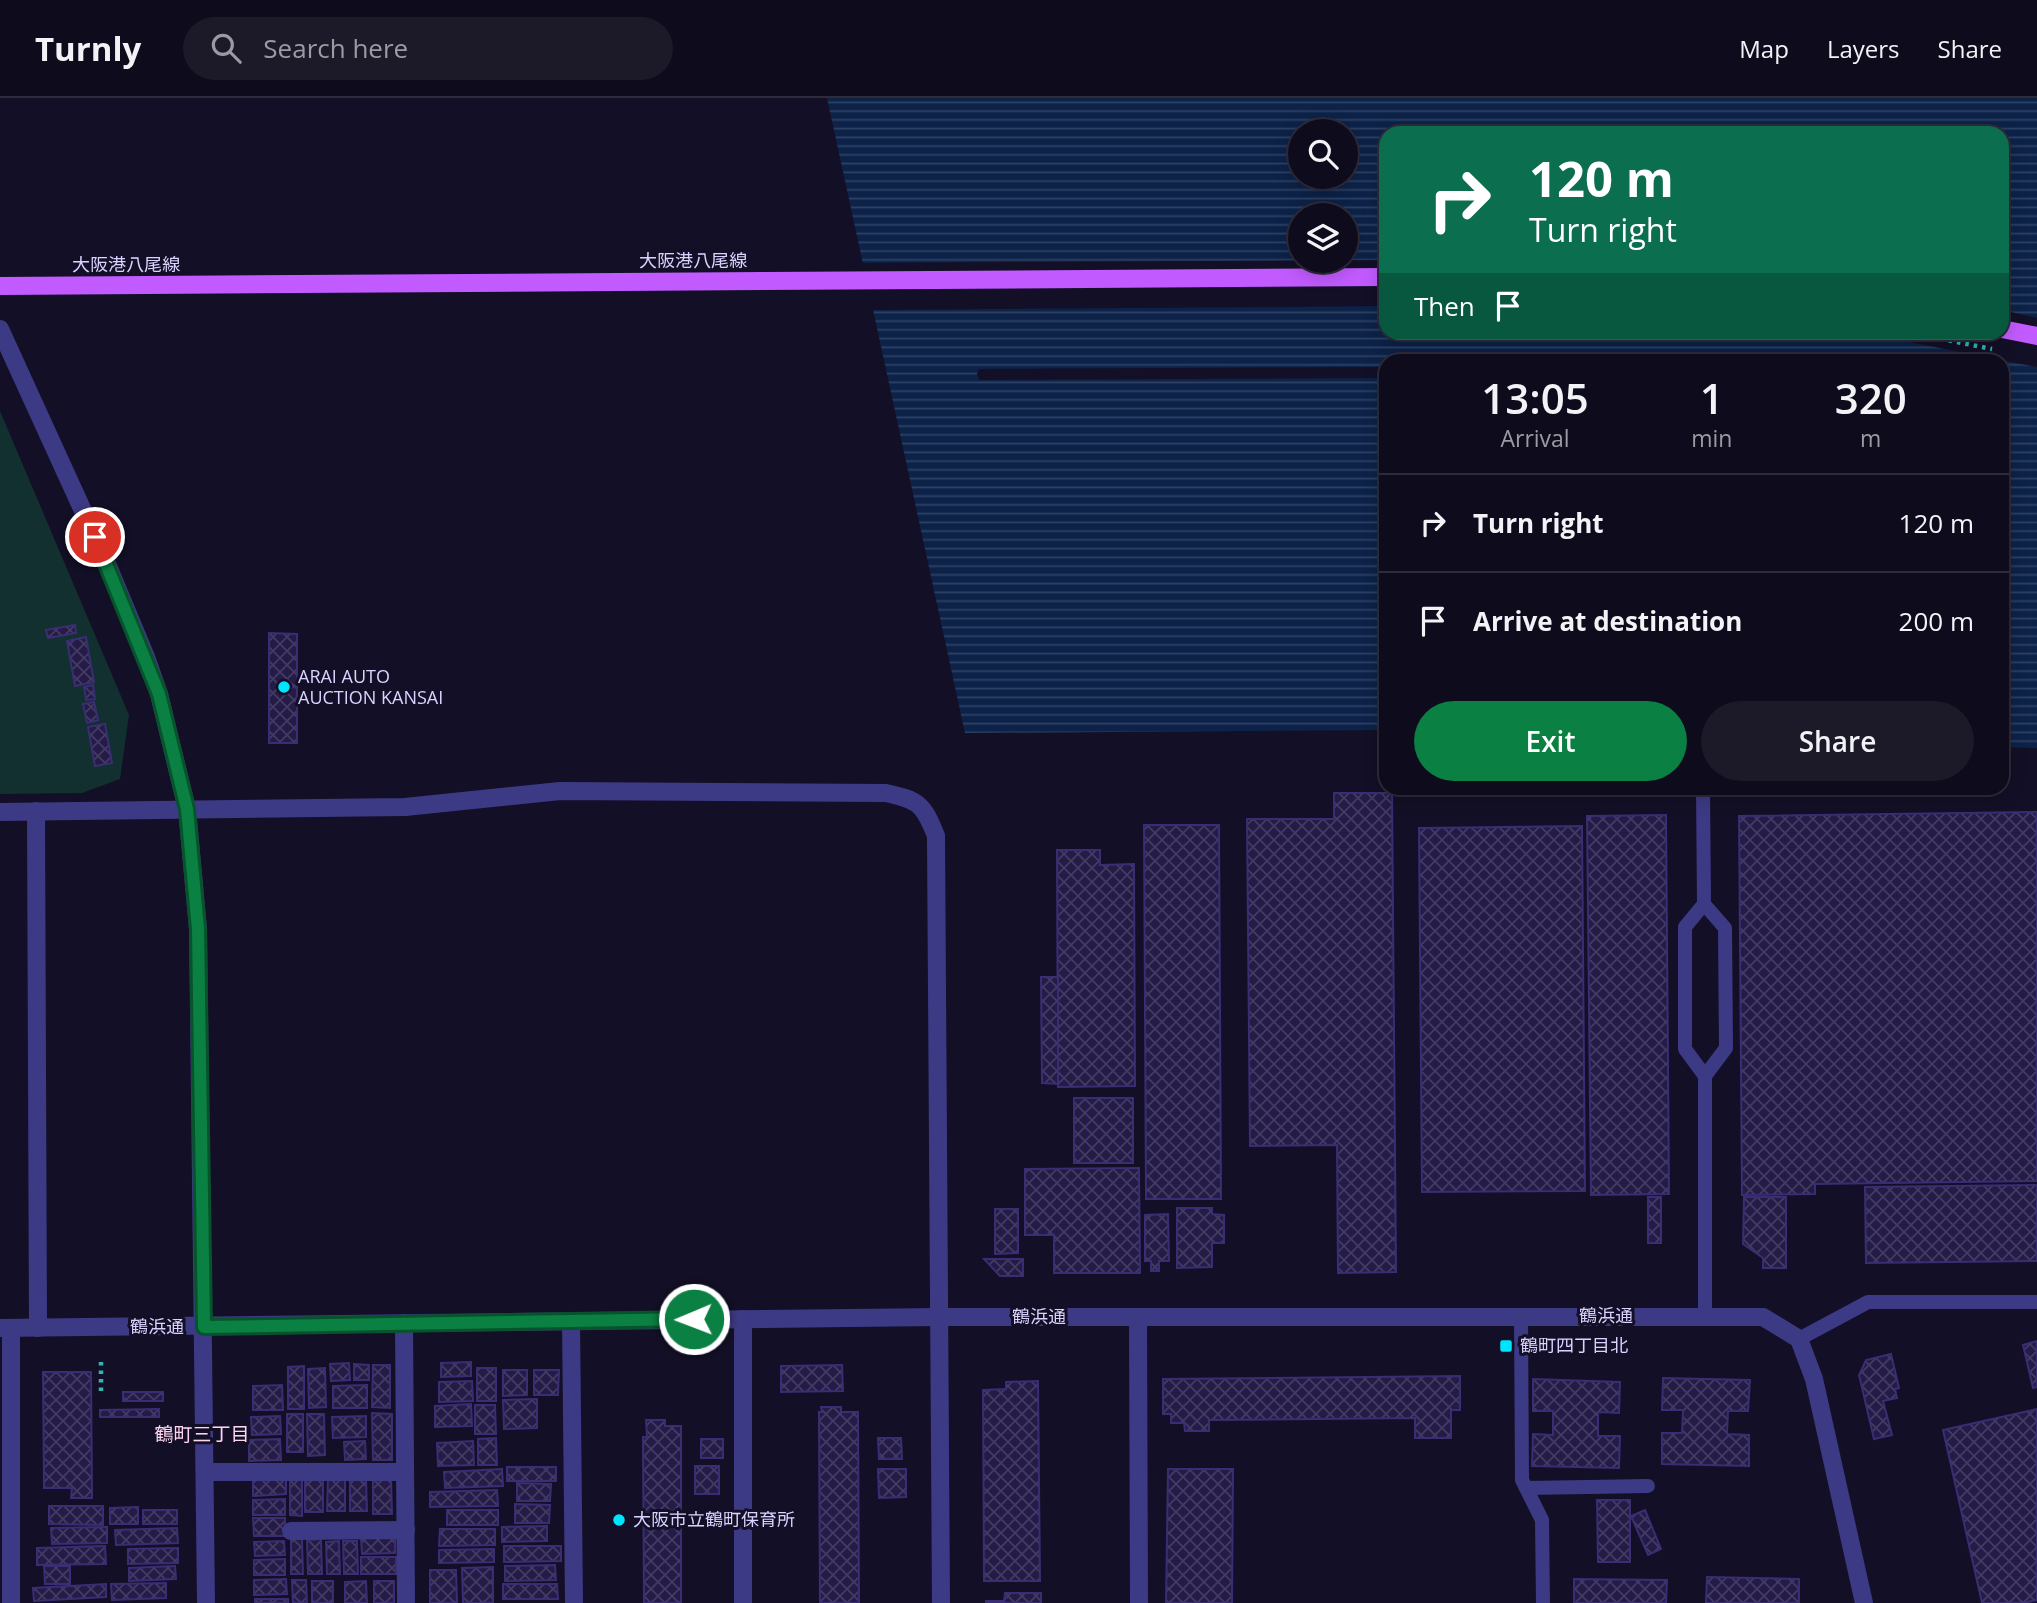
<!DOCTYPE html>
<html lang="en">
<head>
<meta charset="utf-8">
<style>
	body { margin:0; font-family:"Open Sans","Noto Sans JP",sans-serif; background:#1c1929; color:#f1f3f6; height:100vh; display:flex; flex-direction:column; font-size:26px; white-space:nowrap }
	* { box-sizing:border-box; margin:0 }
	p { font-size:23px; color:#9b9ba3 }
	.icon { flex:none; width:38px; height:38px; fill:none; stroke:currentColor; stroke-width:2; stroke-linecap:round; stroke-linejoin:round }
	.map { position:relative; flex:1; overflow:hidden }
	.drawer { position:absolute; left:1379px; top:256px; width:630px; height:441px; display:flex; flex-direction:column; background:#0e0b1c; border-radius:21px; box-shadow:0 4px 18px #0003,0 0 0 2px #2e2b3b }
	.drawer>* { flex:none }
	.banner { position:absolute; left:1379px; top:28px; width:630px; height:214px; border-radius:21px; box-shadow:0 4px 18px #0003,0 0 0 2px #2e2b3b; background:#0b6e4f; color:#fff; overflow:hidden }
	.buttons { position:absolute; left:1288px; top:21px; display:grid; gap:14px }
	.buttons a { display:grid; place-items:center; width:70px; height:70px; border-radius:50%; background:#0e0b1c; box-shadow:0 4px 18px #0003,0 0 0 2px #2e2b3b; font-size:35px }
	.pin { position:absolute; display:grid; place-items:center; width:60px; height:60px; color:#fff; margin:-30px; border:4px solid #fff; border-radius:50%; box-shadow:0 2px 7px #0007 }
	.me { position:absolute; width:77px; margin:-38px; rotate:269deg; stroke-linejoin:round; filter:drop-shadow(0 0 5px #0008) }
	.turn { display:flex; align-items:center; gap:24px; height:147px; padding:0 35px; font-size:32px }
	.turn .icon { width:91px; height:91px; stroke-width:2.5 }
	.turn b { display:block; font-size:49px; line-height:60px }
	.then { display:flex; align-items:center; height:66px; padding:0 35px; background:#0003; gap:14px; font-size:26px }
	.eta { display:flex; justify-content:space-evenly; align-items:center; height:119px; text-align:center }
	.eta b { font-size:42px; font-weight:600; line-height:49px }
	.cta { display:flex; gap:14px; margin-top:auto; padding:14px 35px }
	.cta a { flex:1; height:80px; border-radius:42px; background:#0b8043; color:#fff; font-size:28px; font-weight:600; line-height:80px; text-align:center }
	.cta a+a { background:#1c1929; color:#f1f3f6 }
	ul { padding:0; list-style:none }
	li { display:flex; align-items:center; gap:21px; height:98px; padding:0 35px; border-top:2px solid #2e2b3b }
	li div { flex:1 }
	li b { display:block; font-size:26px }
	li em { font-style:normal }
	header { display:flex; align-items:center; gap:42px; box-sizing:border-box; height:98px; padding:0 35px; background:#0e0b1c; border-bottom:2px solid #2e2b3b }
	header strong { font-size:33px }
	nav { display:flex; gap:38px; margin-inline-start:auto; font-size:24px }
	.search { width:490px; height:63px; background:#1c1929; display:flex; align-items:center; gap:18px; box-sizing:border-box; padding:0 24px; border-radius:38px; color:#9b9ba3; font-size:26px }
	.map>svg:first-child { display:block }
	.grass { fill:#12302f }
	.water { fill:url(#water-rules); fill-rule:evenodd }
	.pier { fill:#130f26 }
	.building { fill:url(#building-cross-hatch); stroke:#3b2d73; stroke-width:2 }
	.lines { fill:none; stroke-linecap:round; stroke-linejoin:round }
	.path { stroke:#2fb8b0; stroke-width:4.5; stroke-dasharray:3.5 5; stroke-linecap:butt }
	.service { stroke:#3d3a85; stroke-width:14 }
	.minor { stroke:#3d3a85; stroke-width:18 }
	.tertiary { stroke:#3d3a85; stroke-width:18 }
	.primary { stroke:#c25bff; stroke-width:18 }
	.route-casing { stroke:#07532c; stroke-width:18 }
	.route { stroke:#0b8043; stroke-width:12 }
	.poi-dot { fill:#00e5ff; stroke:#130f26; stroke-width:2.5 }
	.labels { text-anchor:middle; stroke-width:6; stroke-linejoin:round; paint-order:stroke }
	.street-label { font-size:18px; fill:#d9d4ff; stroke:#130f26 }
	.poi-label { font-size:18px; fill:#d9d4ff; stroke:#130f26; text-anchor:start }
	.neighbourhood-label { font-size:19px; fill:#ffd6f0; stroke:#130f26 }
</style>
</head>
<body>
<header>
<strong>Turnly</strong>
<div class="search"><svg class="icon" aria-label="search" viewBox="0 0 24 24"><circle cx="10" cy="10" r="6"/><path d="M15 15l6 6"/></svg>Search here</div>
<nav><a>Map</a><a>Layers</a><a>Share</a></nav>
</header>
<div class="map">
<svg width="2037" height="1505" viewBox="0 0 2037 1505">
	<defs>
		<pattern id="water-rules" width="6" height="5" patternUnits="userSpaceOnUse" patternTransform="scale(1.75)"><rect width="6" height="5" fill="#0c2248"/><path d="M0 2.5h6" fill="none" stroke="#2f4163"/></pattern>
		<pattern id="building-cross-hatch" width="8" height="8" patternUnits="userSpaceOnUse" patternTransform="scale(1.75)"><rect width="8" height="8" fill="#241b47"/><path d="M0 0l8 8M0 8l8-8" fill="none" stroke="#433b63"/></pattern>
	</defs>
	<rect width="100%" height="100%" fill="#130f26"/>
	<path class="grass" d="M0,313L129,617L120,681L82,695L0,696Z"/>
	<path class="water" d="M827,0H2037V650L2002,649V262H1386V632L965,635ZM1300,33H1346V79H1300ZM1386,35H2002V234H1386ZM1300,117H1346V163H1300Z"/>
	<g class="pier">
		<path d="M1386,162V208L870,212L859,165Z"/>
		<path d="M2002,212L2037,220V269L1864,235L2002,234Z"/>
		<path d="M1386,269V280L979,282L977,276L979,271Z"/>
	</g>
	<g class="building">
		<path d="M75,527L76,535L48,540L46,532Z"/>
		<path d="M269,535L297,536V645H269Z"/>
		<path d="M86,539L94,584L75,588L67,543Z"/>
		<path d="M93,587L95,601L86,602L84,589Z"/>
		<path d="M94,604L98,622L87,625L83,606Z"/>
		<path d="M105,626L112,665L95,668L88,629Z"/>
		<path d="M1334,695H1392L1396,1174L1338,1175L1337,1047L1250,1048L1247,721H1334Z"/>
		<path d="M2037,714V1083L1815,1086V1096L1742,1097L1739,718Z"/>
		<path d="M1666,717L1669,1096L1591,1097L1587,718Z"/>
		<path d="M1144,727H1219L1221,1101H1146Z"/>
		<path d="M1582,728L1585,1093L1422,1094L1419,730Z"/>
		<path d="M1057,752H1100V767L1134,766L1135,988L1058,989Z"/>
		<path d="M1041,879H1058V986L1042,985Z"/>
		<rect x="1074" y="1000" width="59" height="65"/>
		<path d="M1139,1070L1140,1175H1054V1137H1025V1071Z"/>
		<path d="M2037,1087V1163L1866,1165L1865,1089Z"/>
		<rect x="1648" y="1099" width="13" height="46"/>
		<path d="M1744,1099H1786V1170H1763V1160L1743,1146Z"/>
		<path d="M1177,1110H1212V1116L1224,1117V1145H1212V1169L1177,1170Z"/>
		<path d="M995,1111H1018V1155L995,1156Z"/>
		<path d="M1168,1116L1169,1163H1159V1173H1151V1163H1145V1117Z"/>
		<path d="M984,1161H1023V1178H1000Z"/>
		<path d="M2037,1243V1289L2033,1290L2023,1247Z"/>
		<path d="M1891,1256L1899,1290L1895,1291L1897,1300L1883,1303L1892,1337L1874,1341L1859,1277L1866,1262Z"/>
		<path d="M471,1264V1278L441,1279V1265Z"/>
		<path d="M349,1265L350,1282L331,1283L330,1266Z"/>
		<path d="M354,1266L369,1267V1282H354Z"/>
		<path d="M373,1267H390V1310L372,1309Z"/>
		<path d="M842,1267L843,1293L781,1294V1268Z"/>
		<path d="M304,1268V1311H288V1269Z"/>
		<path d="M325,1270L326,1309L309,1310L308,1271Z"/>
		<rect x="477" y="1270" width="19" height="33"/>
		<path d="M503,1272H527V1297L503,1298Z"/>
		<path d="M534,1272H559L558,1297H534Z"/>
		<path d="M43,1274H91L92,1400H71L72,1390H44Z"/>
		<path d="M1460,1278V1312H1451V1340H1415V1320L1209,1322V1333H1185L1184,1325H1171V1316H1163V1281Z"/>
		<path d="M1663,1280L1750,1282L1748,1313H1728L1727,1336L1749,1337V1368L1662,1366V1335H1682L1683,1312H1662Z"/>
		<path d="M1533,1281L1620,1284L1619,1315L1598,1314V1338H1620L1619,1370L1532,1368L1533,1336L1553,1337V1313H1533Z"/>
		<path d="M472,1283L473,1303L439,1304V1284Z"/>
		<path d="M1038,1283L1040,1483H984L983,1292L1006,1291V1284Z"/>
		<path d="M282,1287L283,1312H253V1288Z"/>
		<path d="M367,1287V1310H333V1288Z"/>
		<rect x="123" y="1294" width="40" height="9"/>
		<path d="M537,1301V1330L504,1331L503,1302Z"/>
		<path d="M471,1306L472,1328L435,1329V1308Z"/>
		<path d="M475,1307H495L496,1336H475Z"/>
		<path d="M821,1309H841V1314H858L859,1505H820L819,1314H822Z"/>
		<path d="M159,1311V1319H100V1312Z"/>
		<path d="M2037,1311V1502L2023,1505H1982L1943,1332Z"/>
		<path d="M372,1315L392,1316V1362H373Z"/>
		<rect x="287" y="1316" width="16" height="38"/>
		<path d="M307,1316H324L325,1357L308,1358Z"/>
		<path d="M280,1318L281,1336L252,1337L251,1319Z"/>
		<path d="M366,1318V1339L333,1340L332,1319Z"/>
		<path d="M646,1322H665V1328H681V1505H644L643,1339H647Z"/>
		<path d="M496,1340L497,1367H478V1341Z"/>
		<path d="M878,1340H901L902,1361H879Z"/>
		<path d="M280,1341L281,1362L249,1363V1342Z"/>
		<rect x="701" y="1341" width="22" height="19"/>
		<path d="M365,1343L366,1361L345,1362L344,1344Z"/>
		<path d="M473,1343L474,1367L438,1368L437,1345Z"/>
		<rect x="695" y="1368" width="24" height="28"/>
		<rect x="507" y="1369" width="49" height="14"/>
		<path d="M502,1371L503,1388L445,1390L444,1374Z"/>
		<path d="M878,1371H906V1399L879,1400Z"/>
		<path d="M1168,1371H1233L1232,1505H1166Z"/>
		<path d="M286,1379V1396L253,1398V1381Z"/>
		<path d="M328,1379H345V1413H327Z"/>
		<path d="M373,1380H391L392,1416H373Z"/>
		<path d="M350,1381H366L367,1413H350Z"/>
		<path d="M290,1382H302V1418L290,1417Z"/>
		<rect x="305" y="1382" width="18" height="32"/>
		<path d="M517,1385L551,1386L550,1403H517Z"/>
		<path d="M497,1392L498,1408L430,1409V1394Z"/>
		<path d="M285,1401V1417H253V1402Z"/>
		<path d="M1597,1402H1630V1464H1598Z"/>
		<path d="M515,1406L550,1407L549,1425H515Z"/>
		<path d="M49,1408H103V1427L49,1426Z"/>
		<path d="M138,1409V1426H110V1410Z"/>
		<rect x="143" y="1412" width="34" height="14"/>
		<rect x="447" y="1412" width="51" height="15"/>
		<path d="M1645,1412L1661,1451L1648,1457L1631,1418Z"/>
		<path d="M253,1420H285V1438H254Z"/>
		<path d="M547,1428V1443L502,1444V1429Z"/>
		<path d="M107,1429V1445L52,1446L51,1430Z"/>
		<path d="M177,1430L178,1445L116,1447L115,1432Z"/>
		<path d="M440,1431H495V1447L439,1448Z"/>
		<path d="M395,1439V1455L362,1456L361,1440Z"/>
		<path d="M291,1441H302L303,1476H291Z"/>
		<path d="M321,1441L322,1476H308L307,1442Z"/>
		<path d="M284,1443L285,1457L255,1458L254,1444Z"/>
		<path d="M339,1443L340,1476H327L326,1444Z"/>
		<path d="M343,1443H357L358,1476H344Z"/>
		<path d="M105,1448L106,1466L37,1467V1450Z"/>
		<path d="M504,1448H561V1463L504,1464Z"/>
		<path d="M178,1450V1465L128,1466V1451Z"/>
		<path d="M494,1451V1464L439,1465V1452Z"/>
		<rect x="361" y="1459" width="35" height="17"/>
		<path d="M285,1461V1477H254V1462Z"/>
		<path d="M555,1467L556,1482L505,1483V1468Z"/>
		<path d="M44,1468H70V1486H45Z"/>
		<path d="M175,1468L176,1481L129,1483V1470Z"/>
		<path d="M493,1469V1505H463L462,1470Z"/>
		<path d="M430,1472H456L457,1505H430Z"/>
		<path d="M1707,1479L1799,1481V1505H1706Z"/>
		<path d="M286,1481L287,1496L254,1497V1482Z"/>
		<path d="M1574,1481L1667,1482L1666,1505H1574Z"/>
		<path d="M292,1482H306L307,1505H293Z"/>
		<rect x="312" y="1483" width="21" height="22"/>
		<path d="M366,1483L367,1505H345V1484Z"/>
		<rect x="374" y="1483" width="20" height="22"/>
		<path d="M166,1485V1500L112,1502L111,1486Z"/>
		<path d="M106,1486V1499L34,1503L33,1490Z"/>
		<path d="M503,1486H557L558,1501H503Z"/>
		<path d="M1005,1495H1041V1505H986V1503H1004Z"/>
		<rect x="255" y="1501" width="33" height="4"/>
	</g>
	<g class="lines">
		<g class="path">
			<path d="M1907,234L1992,251"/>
			<path d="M101,1293V1261"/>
		</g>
		<g class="service">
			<path d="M1703,690L1704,806L1685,829V951L1705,978V1219"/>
			<path d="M1704,806L1725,830L1726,950L1705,978"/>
			<path d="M1521,1219L1522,1382L1542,1422L1543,1505"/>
			<path d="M1799,1241L1868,1204H2037"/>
			<path d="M1526,1390L1648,1388"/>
		</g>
		<g class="minor">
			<path d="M36,713L38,1230"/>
			<path d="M0,714L405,709L560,693L886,695C919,702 924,707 936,738"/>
			<path d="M1138,1220L1139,1505"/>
			<path d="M743,1221V1505"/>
			<path d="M404,1225L406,1505"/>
			<path d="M11,1230V1505"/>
			<path d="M206,1374H405"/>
			<path d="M291,1433L406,1432"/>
		</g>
		<g class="tertiary">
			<path d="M0,231L105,461L146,559L159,596L187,711L198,831L206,1505"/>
			<path d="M936,738L941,1505"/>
			<path d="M571,1223L574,1505"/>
			<path d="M0,1230L938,1219H1763L1799,1241L1814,1281L1864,1505"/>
		</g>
		<g class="primary">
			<path d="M0,188L1386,179"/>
			<path d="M2002,231L2037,238"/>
		</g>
	</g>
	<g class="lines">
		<g class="route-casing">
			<path id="route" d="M95,439L159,596L187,711L198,831L204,1229L694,1221"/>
		</g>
		<use href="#route" class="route"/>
	</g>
	<g class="poi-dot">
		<circle cx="284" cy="589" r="7"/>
		<rect x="1499" y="1241" width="14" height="14" rx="3.5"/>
		<circle cx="619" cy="1422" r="7"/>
	</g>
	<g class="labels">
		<g class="street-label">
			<text x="693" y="169">大阪港八尾線</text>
			<text x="126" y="173">大阪港八尾線</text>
			<text x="1606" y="1224">鶴浜通</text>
			<text x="1039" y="1225">鶴浜通</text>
			<text x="157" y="1235">鶴浜通</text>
		</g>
		<g class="poi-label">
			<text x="298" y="585">ARAI AUTO<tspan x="298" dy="21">AUCTION KANSAI</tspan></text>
			<text x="1520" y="1254">鶴町四丁目北</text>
			<text x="633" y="1428">大阪市立鶴町保育所</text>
		</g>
		<g class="neighbourhood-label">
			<text x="202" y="1343">鶴町三丁目</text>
		</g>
	</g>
</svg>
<div class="buttons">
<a><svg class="icon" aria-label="search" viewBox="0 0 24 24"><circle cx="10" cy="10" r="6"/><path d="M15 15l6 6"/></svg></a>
<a><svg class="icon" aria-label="layers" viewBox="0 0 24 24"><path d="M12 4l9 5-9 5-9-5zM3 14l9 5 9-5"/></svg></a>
</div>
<div class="pin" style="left:95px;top:439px;background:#d93025"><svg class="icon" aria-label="arrive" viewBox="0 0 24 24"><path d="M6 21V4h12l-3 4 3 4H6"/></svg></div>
<svg class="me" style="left:694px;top:1221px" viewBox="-20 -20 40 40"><circle r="17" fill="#0b8043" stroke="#fff" stroke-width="3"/><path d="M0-11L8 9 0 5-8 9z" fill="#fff"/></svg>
<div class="banner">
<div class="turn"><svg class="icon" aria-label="right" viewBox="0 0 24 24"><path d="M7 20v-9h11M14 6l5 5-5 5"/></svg><div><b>120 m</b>Turn right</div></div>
<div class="then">Then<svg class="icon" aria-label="arrive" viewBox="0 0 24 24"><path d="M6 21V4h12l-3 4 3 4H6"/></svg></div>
</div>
<section class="drawer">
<div class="eta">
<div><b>13:05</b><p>Arrival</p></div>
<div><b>1</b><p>min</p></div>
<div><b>320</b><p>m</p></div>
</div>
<ul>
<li><svg class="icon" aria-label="right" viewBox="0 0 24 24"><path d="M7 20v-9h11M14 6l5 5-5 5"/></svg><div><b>Turn right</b></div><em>120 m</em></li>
<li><svg class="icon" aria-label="arrive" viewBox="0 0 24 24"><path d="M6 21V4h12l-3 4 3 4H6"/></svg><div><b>Arrive at destination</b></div><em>200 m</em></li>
</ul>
<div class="cta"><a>Exit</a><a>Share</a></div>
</section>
</div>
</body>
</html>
